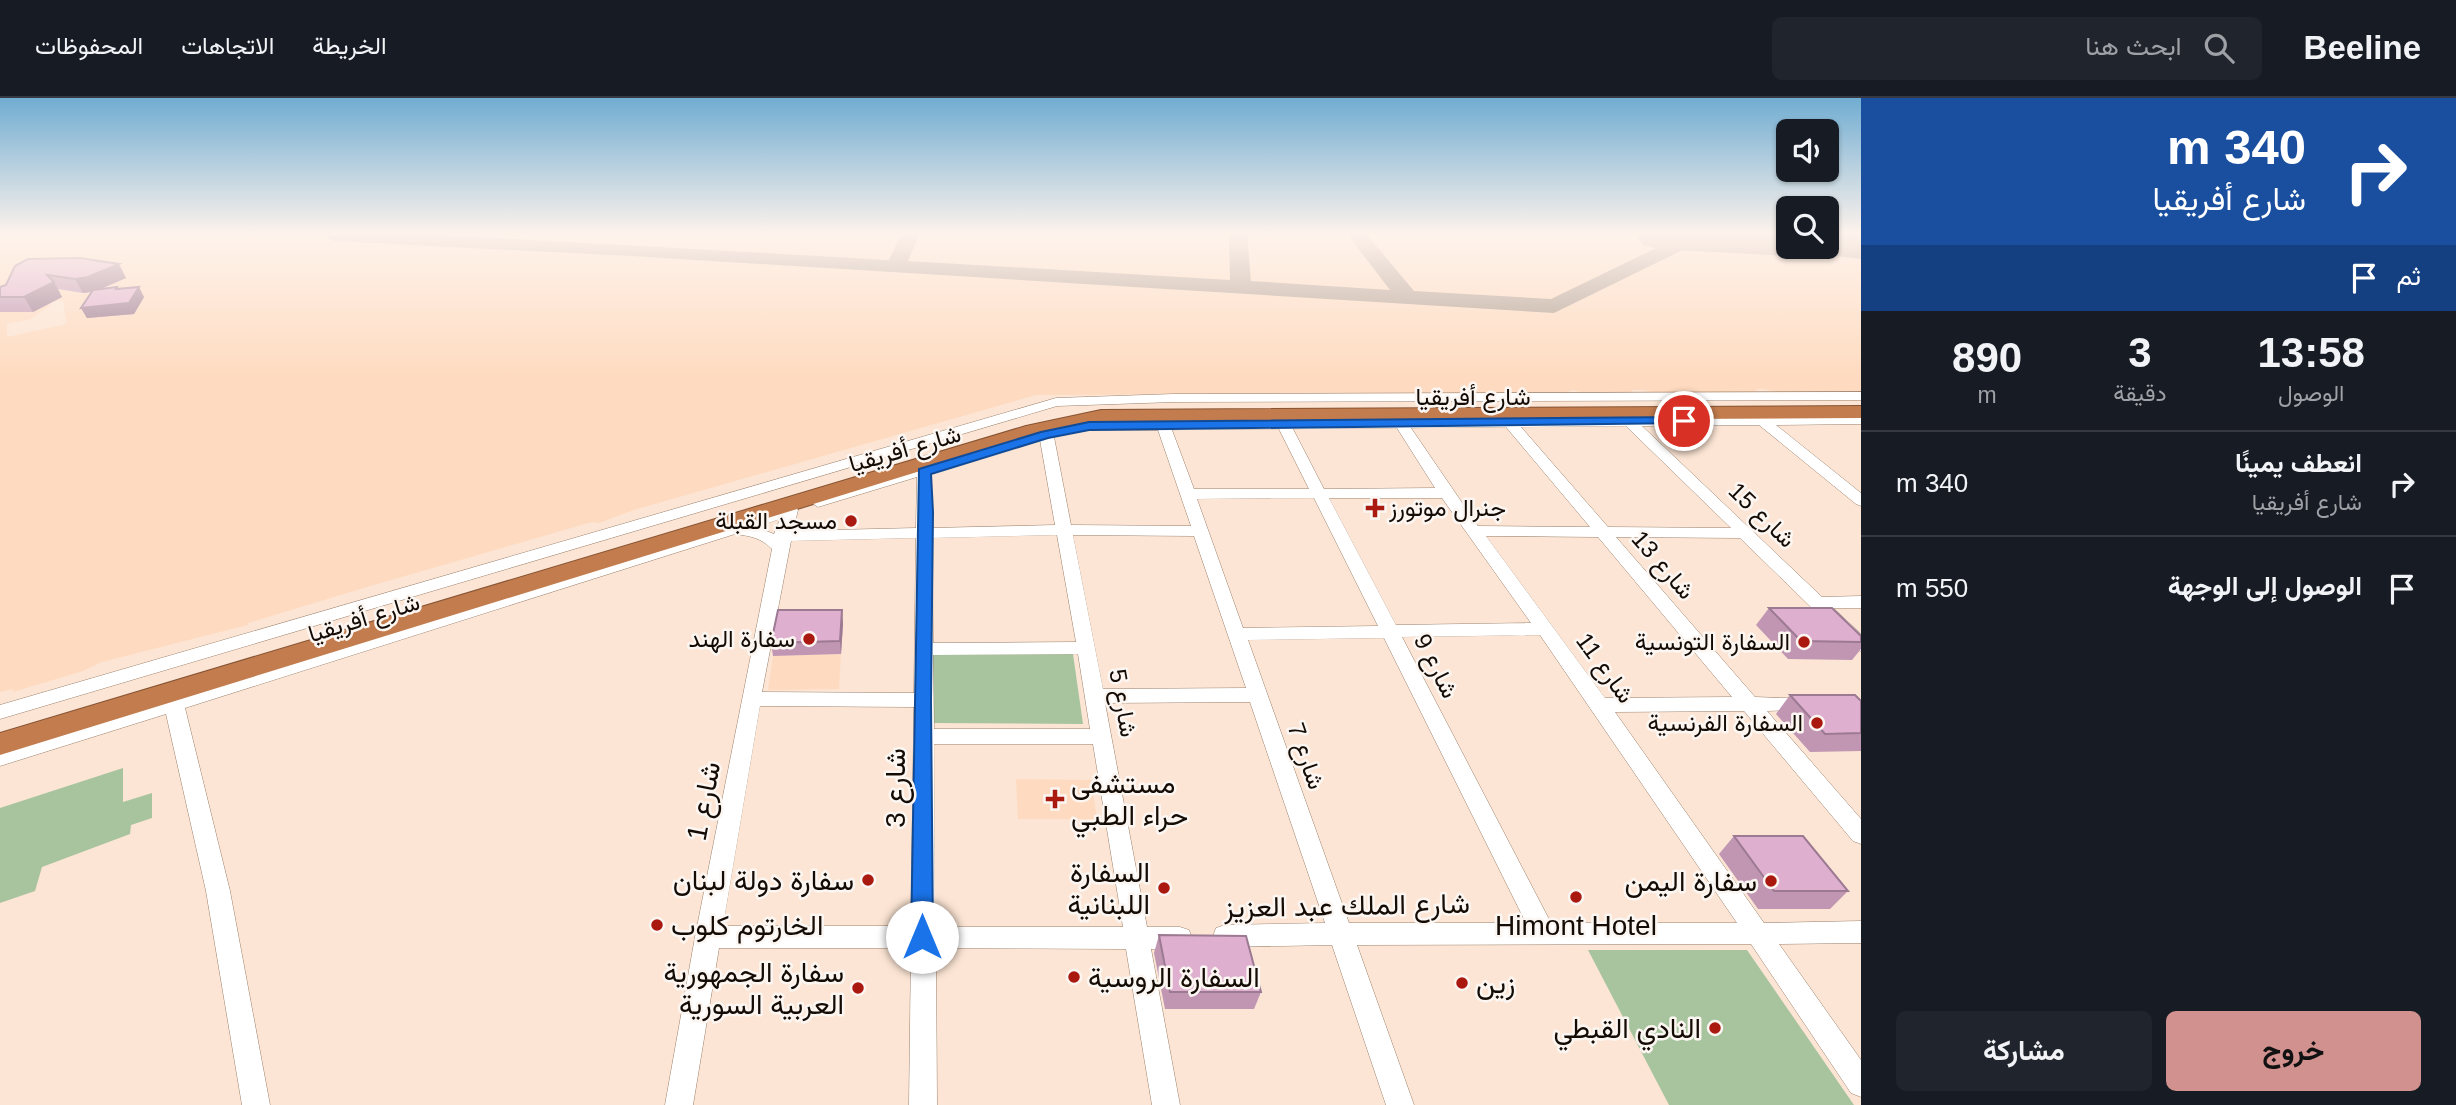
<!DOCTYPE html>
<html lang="ar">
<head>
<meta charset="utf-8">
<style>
	body { margin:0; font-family:Helvetica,Vazirmatn,sans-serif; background:#20242c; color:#f1f3f6; direction:rtl; height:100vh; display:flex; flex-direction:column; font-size:26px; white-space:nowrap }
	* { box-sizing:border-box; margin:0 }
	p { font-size:23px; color:#9ea1a6 }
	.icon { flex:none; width:38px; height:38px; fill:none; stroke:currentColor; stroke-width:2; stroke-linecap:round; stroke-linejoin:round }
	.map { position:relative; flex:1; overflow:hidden; direction:ltr }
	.drawer { display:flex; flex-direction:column; background:#171b24; width:595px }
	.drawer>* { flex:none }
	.guide { background:#1a4fa0; color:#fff; overflow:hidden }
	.controls { position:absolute; left:1776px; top:21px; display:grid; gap:14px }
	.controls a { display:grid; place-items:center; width:63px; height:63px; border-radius:10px; background:#171b24; box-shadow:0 2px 5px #0004; font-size:35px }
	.pin { position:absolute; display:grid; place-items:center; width:60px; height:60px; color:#fff; margin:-30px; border:4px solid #fff; border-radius:50%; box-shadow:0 2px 7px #0007 }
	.me { position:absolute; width:77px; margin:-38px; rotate:0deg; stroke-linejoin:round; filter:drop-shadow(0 0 5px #0008) }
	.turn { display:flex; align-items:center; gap:24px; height:147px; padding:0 35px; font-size:32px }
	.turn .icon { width:91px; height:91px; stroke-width:2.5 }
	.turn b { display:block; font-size:49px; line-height:60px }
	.then { display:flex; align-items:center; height:66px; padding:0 35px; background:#0003; gap:14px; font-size:26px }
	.eta { display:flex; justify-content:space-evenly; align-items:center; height:119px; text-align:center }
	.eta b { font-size:42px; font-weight:700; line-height:49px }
	.button { display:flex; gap:14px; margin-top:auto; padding:14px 35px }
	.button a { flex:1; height:80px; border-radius:10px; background:#d1918e; color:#111; font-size:28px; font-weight:700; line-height:80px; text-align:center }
	.button a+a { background:#20242c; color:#f1f3f6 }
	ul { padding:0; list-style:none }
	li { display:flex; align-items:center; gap:21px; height:105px; padding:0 35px; border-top:2px solid #363941 }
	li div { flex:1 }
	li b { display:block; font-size:26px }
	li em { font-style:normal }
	header { display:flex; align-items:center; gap:42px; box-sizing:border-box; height:98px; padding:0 35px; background:#171b24; border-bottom:2px solid #363941 }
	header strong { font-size:33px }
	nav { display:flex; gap:38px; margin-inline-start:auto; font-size:24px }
	.search { width:490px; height:63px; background:#20242c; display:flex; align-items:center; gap:18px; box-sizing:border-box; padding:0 24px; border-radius:10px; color:#9ea1a6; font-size:26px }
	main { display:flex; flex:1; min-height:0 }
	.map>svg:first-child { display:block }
	.built { fill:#fedbc0; fill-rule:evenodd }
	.green { fill:#a8c49f }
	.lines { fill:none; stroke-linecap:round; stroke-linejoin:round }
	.taxiway { fill:#b19e91; fill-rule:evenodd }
	.runway { fill:#b19e91; fill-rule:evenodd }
	.minor-casing { stroke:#9b816d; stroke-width:1 }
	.highway-casing { stroke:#865434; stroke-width:2 }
	.minor { fill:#fff; fill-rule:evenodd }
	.highway { fill:#c37c4d; fill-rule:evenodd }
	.wall { fill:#c096b3 }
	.shaded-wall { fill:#9c7a92 }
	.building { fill:#dfafd0; stroke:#9c7a92; stroke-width:2 }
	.route { fill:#1a73e8; stroke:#114b97; stroke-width:2 }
	.poi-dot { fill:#aa1910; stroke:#fcf6f2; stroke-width:2.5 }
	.labels { text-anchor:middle; stroke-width:5; stroke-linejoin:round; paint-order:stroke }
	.street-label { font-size:24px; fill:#140b05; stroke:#fcf6f2 }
	.poi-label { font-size:24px; fill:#140b05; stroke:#fcf6f2; text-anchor:end }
	.near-poi-label { font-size:28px; fill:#140b05; stroke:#fcf6f2; text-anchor:end }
	.near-street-label { font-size:28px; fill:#140b05; stroke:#fcf6f2 }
</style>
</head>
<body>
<header>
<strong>Beeline</strong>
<div class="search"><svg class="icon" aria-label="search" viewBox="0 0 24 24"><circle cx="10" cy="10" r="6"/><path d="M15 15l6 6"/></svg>ابحث هنا</div>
<nav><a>الخريطة</a><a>الاتجاهات</a><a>المحفوظات</a></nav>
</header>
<main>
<section class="drawer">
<div class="guide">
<div class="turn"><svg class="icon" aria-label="right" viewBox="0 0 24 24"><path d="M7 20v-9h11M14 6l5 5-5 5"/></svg><div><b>340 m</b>شارع أفريقيا</div></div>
<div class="then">ثم<svg class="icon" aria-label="arrive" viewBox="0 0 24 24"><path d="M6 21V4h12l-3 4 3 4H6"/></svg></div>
</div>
<div class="eta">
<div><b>13:58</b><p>الوصول</p></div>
<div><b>3</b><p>دقيقة</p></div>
<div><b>890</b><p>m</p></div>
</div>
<ul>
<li><svg class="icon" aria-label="right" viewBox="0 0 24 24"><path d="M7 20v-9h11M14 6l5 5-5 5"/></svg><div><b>انعطف يمينًا</b><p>شارع أفريقيا</p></div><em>340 m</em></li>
<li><svg class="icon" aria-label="arrive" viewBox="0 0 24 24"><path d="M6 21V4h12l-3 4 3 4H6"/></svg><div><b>الوصول إلى الوجهة</b></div><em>550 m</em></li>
</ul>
<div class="button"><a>خروج</a><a>مشاركة</a></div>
</section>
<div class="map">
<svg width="1861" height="1007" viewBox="0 0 1861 1007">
	<rect width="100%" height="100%" fill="#fce5d4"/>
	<g class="built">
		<path d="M0,137H1788V149H1827V137H1861V294H1777L1763,291H1757L1755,295L1651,294L1643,292H1633L1629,295H1584L1573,292L1565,295L1036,297L634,412L599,425L592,424L367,489L248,525V527L102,564L83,573L13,594V591L0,594ZM63,202L66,226L7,239V226L31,221L52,206V204Z"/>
		<path d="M841,556L839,591L768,592L773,558Z"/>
		<path d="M1016,681L1091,682L1097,721H1018Z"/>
	</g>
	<g class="green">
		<path d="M931,555L1073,556L1083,626L930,625Z"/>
		<path d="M123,670V704L152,695V720L131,727L130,736L42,769L35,793L0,805V710Z"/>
		<path d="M1747,852L1854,1007H1669L1588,852Z"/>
	</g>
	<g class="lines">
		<path class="taxiway" d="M324,137H447L889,162L901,137H919L908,163L1230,182L1229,137H1247L1251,183L1390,192L1348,137H1367L1414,193L1551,201L1683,137L1704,139L1701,143L1554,215L632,158L333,143Z"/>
		<path class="runway" d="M1636,137H1788V149H1827V137H1861V161L1811,155L1807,150L1804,154L1788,158L1659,151L1643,147Z"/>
		<g class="minor-casing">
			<g id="minor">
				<path d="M1861,294V302L1174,304L1057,308L0,621V607L1056,300L1174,296Z"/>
				<path d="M1861,318V326L1776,327L1861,395V408L1856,406L1759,327L1642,328L1822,499L1861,498V510H1833L1861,536V553L1854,551L1740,440L1616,439L1755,599L1812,601L1815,606L1812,611L1767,613L1861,721V746L1853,743L1744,613L1615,614L1764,825L1861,823V845L1779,846L1861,962V999L1851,995L1751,846L1357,847L1414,1007H1386L1332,847L1225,849L1216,846L1213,838L1216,830L1225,827L1325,825L1250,604L1105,605L1147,829H1180L1189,832L1192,840L1189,848L1180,851H1151L1180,1007H1152L1126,851L936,850L937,1007H909L911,850H719L693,1007H665L695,839L772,451C761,440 751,438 735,436L185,610L230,793L270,1007H242L206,793L166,616L0,668V652L640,457L784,409H796L798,412L793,433L916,430L917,379L818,409L810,404L813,401L1046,332L1089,324L1157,323L1163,321L1169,323ZM1626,328L1731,430L1608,429L1521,329ZM1506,329L1590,429L1478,428L1411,330ZM1397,330L1435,390L1324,391L1293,331ZM1279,331L1309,391H1194L1172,332ZM1089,332H1158L1191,428L1071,427L1054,339ZM1040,342L1055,427L932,430L931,375ZM1314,400L1378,528L1243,530L1197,401ZM1329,400H1442L1531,525L1396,527ZM780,421L774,436L756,429ZM1057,437L1076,544L933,545L932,440ZM1073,437L1194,438L1246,590L1103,591ZM1486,438L1598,439L1732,599L1605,600ZM916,440L914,595L762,594L791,443ZM1540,537L1737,825H1551L1402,539ZM1384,540L1526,825H1349L1248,542ZM1078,556L1090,631H934L933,557ZM760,608L914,609L911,828H723ZM934,646H1093L1123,829H935Z"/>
			</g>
		</g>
		<g class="highway-casing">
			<path id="highway" d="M1861,308V320L1101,324L1037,337L0,657V635L1026,328L1101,312Z"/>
		</g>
		<use href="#minor" class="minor"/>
		<use href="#highway" class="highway"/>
	</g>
	<g class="wall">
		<path d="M15,168L126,180L100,191H118L144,199L134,216L87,220L81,210L92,194L83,195L58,191L62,199L33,214H0V189L6,187Z"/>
		<path d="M1769,510L1861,538V551L1852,562L1788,561L1756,527Z"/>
		<path d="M843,525L841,556L773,558L771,545Z"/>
		<path d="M1790,597L1861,603V653L1810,654L1776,616Z"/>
		<path d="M1734,738L1848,793L1830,811H1758L1719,756Z"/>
		<path d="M1159,837L1261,894L1254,911H1165L1154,855Z"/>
	</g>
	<g class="shaded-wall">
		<path d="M119,166L126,180L96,193L83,195L75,181Z"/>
		<path d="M54,184L62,199L33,214L24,199Z"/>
		<path d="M139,189L144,199L134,216L87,220L81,210Z"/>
		<path d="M842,512L843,525L841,556L840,543Z"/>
	</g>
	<g class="building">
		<path d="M80,160L119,166L88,179L75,181L47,177L54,184L24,199H0V189L6,187L15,168L28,161Z"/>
		<path d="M117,189L116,191L139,189L129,205L81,210L93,192Z"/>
		<path d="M1769,510H1832L1861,538V544L1801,543Z"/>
		<path d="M778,512H842L840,543L771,545Z"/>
		<path d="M1790,597H1855L1861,603V635L1825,636Z"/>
		<path d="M1734,738H1803L1848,793H1774Z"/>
		<path d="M1159,837L1246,838L1261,894H1170Z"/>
	</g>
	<linearGradient id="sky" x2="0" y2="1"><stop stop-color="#71add2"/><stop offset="0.49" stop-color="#fef3ec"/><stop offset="1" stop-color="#fef3ec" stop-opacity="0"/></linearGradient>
	<rect width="1861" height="278" fill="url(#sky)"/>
	<path class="route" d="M1684,319L1690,323L1688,325L1089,332L1048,340L931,376L933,414L931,602L933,839L930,847L922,849L914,847L911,839L919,371L1041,334L1089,324Z"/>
	<g class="poi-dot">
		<path d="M1371.5 399.5h7v7h7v7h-7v7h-7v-7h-7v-7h7z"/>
		<circle cx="851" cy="423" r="7"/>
		<circle cx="809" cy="541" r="7"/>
		<circle cx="1804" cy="544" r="7"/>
		<circle cx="1817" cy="625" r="7"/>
		<path d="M1051.5 690.5h7v7h7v7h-7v7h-7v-7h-7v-7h7z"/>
		<circle cx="868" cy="782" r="7"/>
		<circle cx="1771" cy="783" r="7"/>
		<circle cx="1164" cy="790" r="7"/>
		<circle cx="1576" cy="799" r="7"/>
		<circle cx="657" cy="827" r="7"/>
		<circle cx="1074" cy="879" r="7"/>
		<circle cx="1462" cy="885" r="7"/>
		<circle cx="858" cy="890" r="7"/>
		<circle cx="1715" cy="930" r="7"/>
	</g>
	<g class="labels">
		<g class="street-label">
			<text x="1473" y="307">شارع أفريقيا</text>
			<text transform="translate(905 351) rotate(-16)" y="8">شارع أفريقيا</text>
			<text transform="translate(1762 417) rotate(44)" y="8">شارع 15</text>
			<text transform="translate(1663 467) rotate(49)" y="8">شارع 13</text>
			<text transform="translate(364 520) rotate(-17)" y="8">شارع أفريقيا</text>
			<text transform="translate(1436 568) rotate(63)" y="8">شارع 9</text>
			<text transform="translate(1605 570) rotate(54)" y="8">شارع 11</text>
			<text transform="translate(1123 605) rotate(80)" y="8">شارع 5</text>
			<text transform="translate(1306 658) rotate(71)" y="8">شارع 7</text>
		</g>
		<g class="poi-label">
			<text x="1389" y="418" text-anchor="start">جنرال موتورز</text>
			<text x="837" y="431">مسجد القبلة</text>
			<text x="795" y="549">سفارة الهند</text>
			<text x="1790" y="552">السفارة التونسية</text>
			<text x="1803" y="633">السفارة الفرنسية</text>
		</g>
		<g class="near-poi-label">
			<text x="1071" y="695" text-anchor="start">مستشفى<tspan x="1071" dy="32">حراء الطبي</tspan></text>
			<text x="1150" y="784">السفارة<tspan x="1150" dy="32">اللبنانية</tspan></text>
			<text x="854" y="792">سفارة دولة لبنان</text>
			<text x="1757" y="793">سفارة اليمن</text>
			<text x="671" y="837" text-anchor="start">الخارتوم كلوب</text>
			<text x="1576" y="837" text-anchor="middle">Himont Hotel</text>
			<text x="844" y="884">سفارة الجمهورية<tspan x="844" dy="32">العربية السورية</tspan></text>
			<text x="1088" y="889" text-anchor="start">السفارة الروسية</text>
			<text x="1476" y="895" text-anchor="start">زين</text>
			<text x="1701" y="940">النادي القبطي</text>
		</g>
		<g class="near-street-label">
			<text transform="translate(895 690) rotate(-90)" y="10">شارع 3</text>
			<text transform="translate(703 703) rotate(-79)" y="10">شارع 1</text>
			<text transform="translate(1347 807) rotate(-1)" y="10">شارع الملك عبد العزيز</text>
		</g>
	</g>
</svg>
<div class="controls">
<a><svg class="icon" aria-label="sound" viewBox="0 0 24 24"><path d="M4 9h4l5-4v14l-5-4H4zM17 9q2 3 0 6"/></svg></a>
<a><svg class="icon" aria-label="search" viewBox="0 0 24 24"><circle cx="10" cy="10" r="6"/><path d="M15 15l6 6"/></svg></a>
</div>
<div class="pin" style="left:1684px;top:323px;background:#d93025"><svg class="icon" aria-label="arrive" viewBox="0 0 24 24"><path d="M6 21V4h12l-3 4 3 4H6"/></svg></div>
<svg class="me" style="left:922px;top:839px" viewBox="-20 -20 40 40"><circle r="19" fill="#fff"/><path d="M0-13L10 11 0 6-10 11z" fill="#1a73e8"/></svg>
</div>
</main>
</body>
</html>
